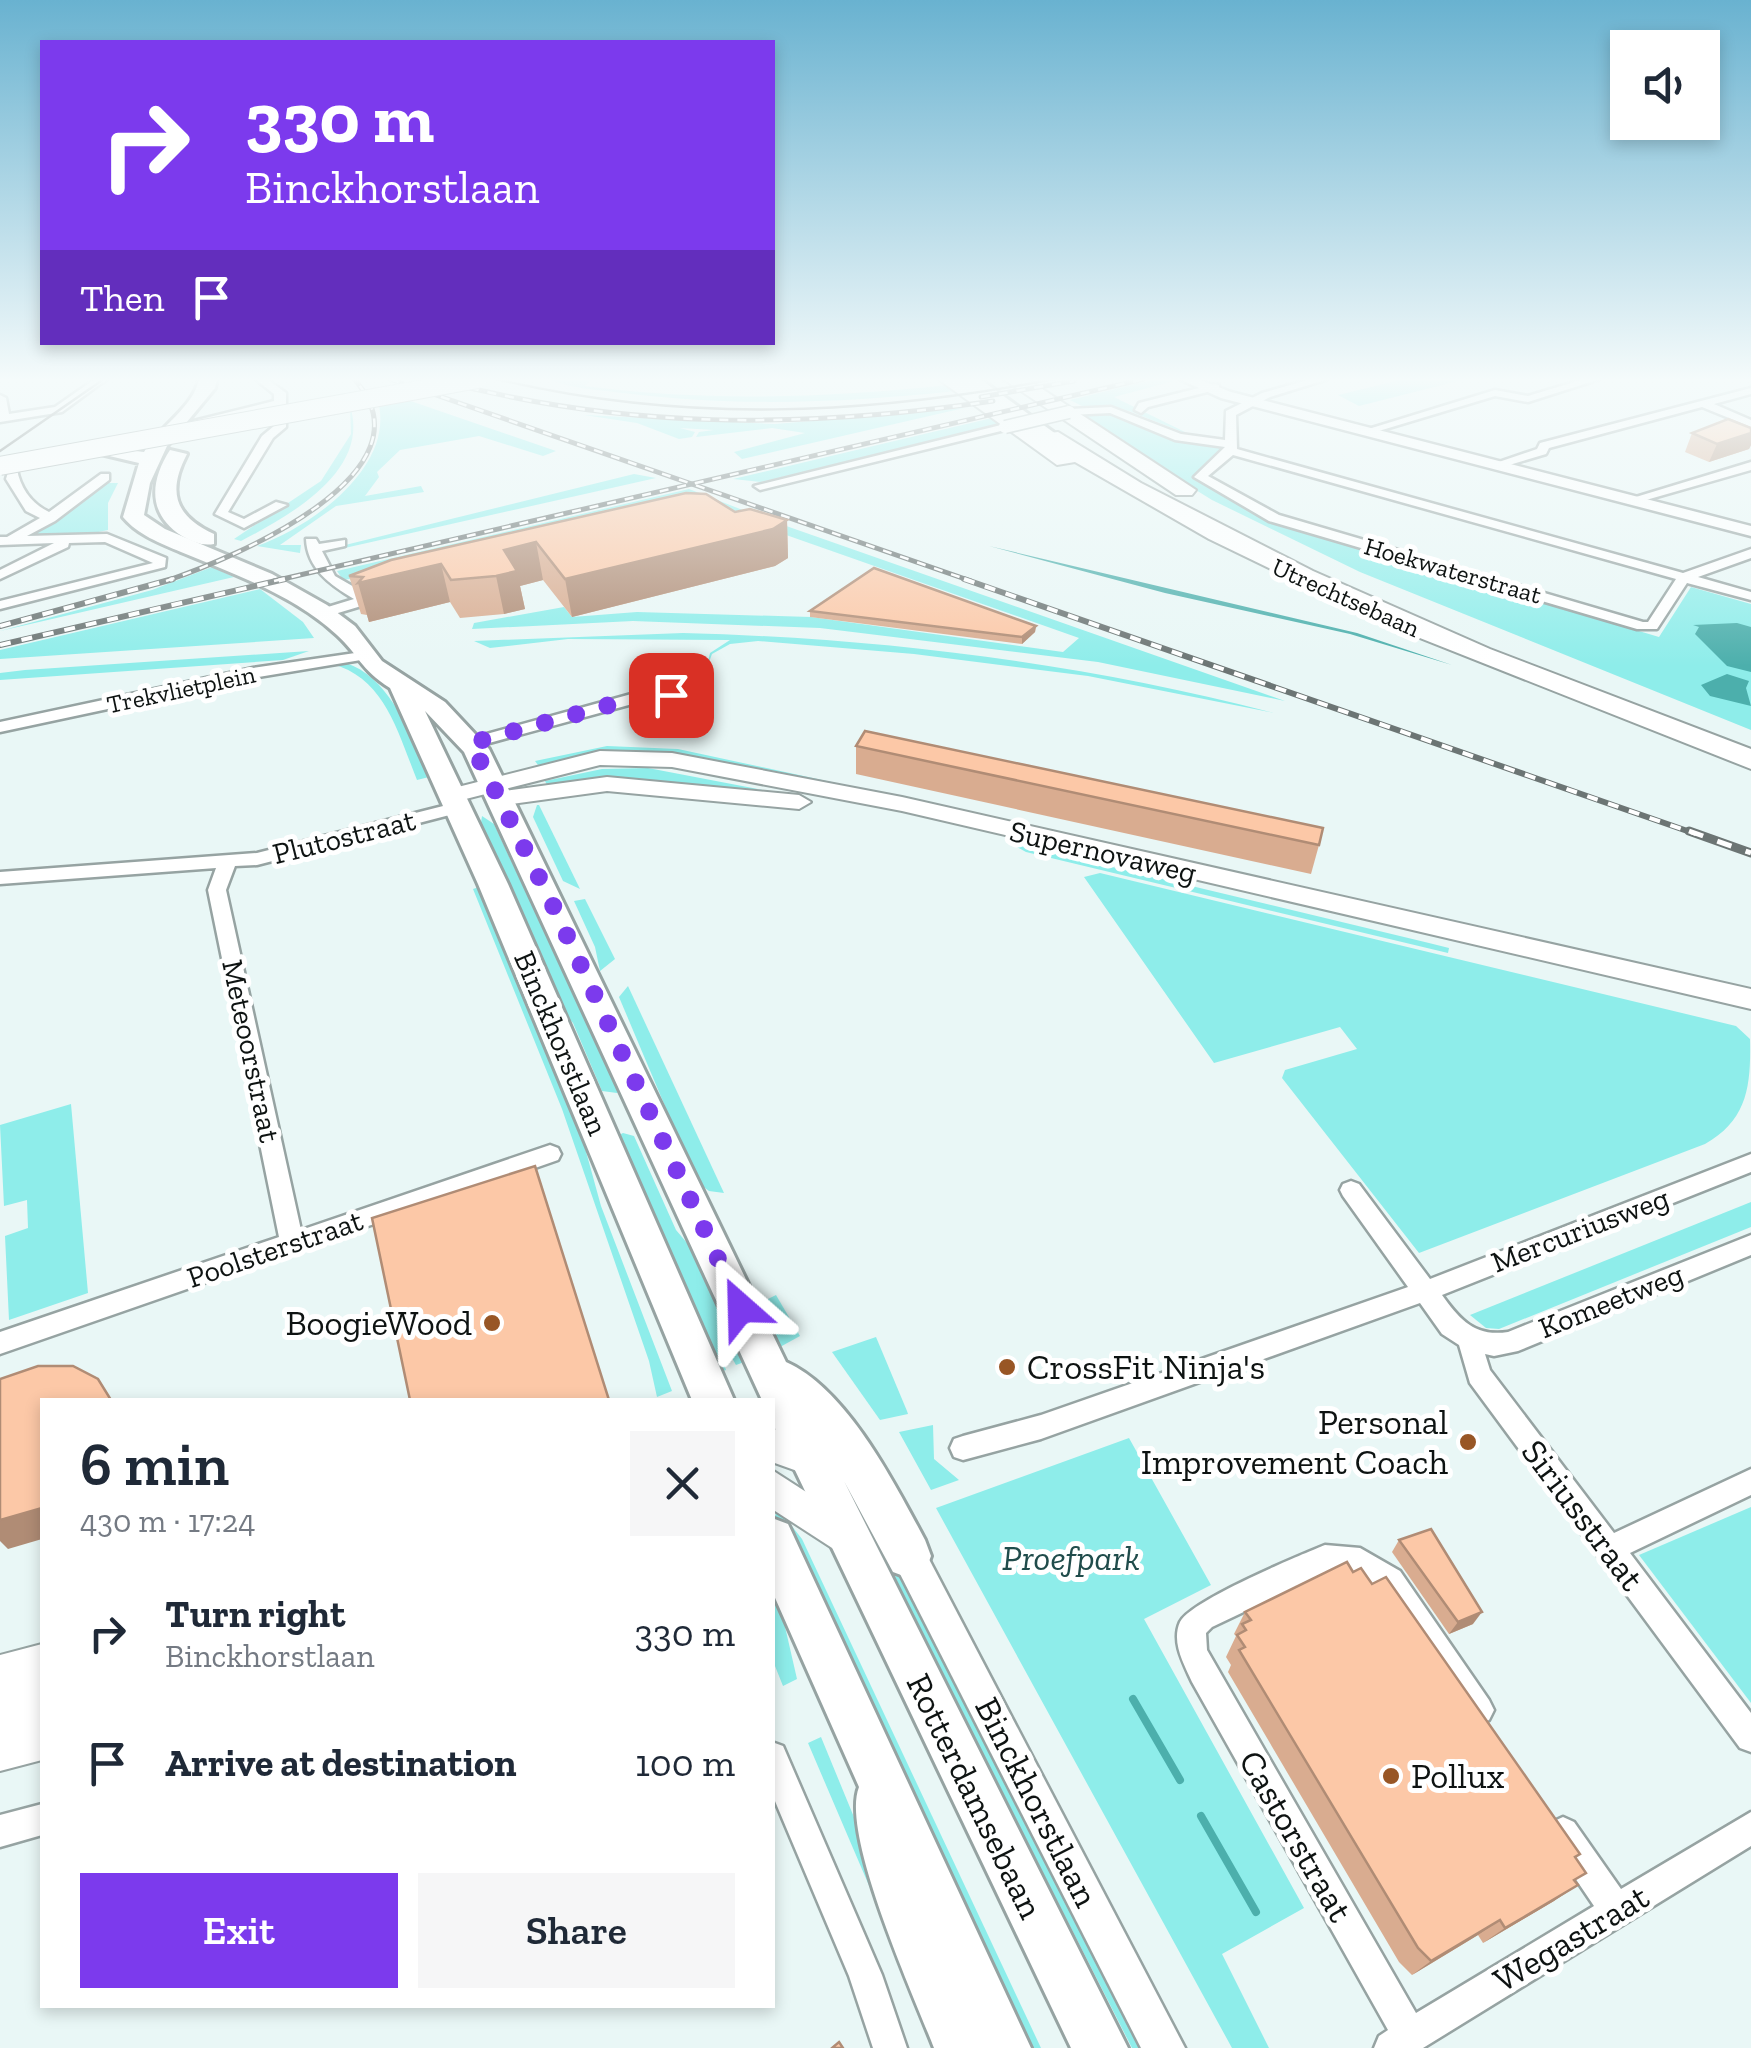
<!DOCTYPE html>
<html lang="en">
<head>
<meta charset="utf-8">
<style>
	body { margin:0; font-family:"Zilla Slab",serif; background:#f6f6f7; color:#1f2937; height:100vh; display:flex; flex-direction:column; font-size:38px; white-space:nowrap }
	* { box-sizing:border-box; margin:0 }
	p { font-size:32px; color:#747a83 }
	.icon { flex:none; width:55px; height:55px; fill:none; stroke:currentColor; stroke-width:2; stroke-linecap:round; stroke-linejoin:round }
	.map { position:relative; flex:1; overflow:hidden }
	.drawer { position:absolute; left:40px; top:1398px; width:735px; height:610px; display:flex; flex-direction:column; background:#fff; border-radius:0px; box-shadow:0 5px 15px #0003 }
	.drawer>* { flex:none }
	.guide { position:absolute; left:40px; top:40px; width:735px; height:305px; border-radius:0px; box-shadow:0 5px 15px #0003; background:#7c3aed; color:#fff; overflow:hidden }
	.fabs { position:absolute; left:1610px; top:30px; display:grid; gap:20px }
	.fabs a { display:grid; place-items:center; width:110px; height:110px; border-radius:0px; background:#fff; box-shadow:0 5px 15px #0003; font-size:50px }
	.pin { position:absolute; display:grid; place-items:center; width:85px; height:85px; color:#fff; margin:-42px; border-radius:20px; box-shadow:0 5px 15px #0006 }
	.me { position:absolute; width:110px; margin:-55px; rotate:335deg; stroke-linejoin:round; filter:drop-shadow(0 0 8px #0008) }
	.turn { display:flex; align-items:center; gap:35px; height:210px; padding:0 40px; font-size:45px }
	.turn .icon { width:130px; height:130px; stroke-width:2.5 }
	.turn b { display:block; font-size:70px; line-height:85px }
	.then { display:flex; align-items:center; height:95px; padding:0 40px; background:#0003; gap:20px; font-size:38px }
	.round { display:grid; place-items:center; flex:none; width:105px; height:105px; border-radius:0px; background:#f6f6f7 }
	.summary { display:flex; align-items:center; justify-content:space-between; height:170px; padding:0 40px }
	h1 { font-size:60px; font-weight:600; line-height:75px }
	.primary-button { display:flex; gap:20px; margin-top:auto; padding:20px 40px }
	.primary-button a { flex:1; height:115px; border-radius:0px; background:#7c3aed; color:#fff; font-size:40px; font-weight:600; line-height:115px; text-align:center }
	.primary-button a+a { background:#f6f6f7; color:#1f2937 }
	ul { padding:0; list-style:none }
	li { display:flex; align-items:center; gap:30px; height:130px; padding:0 40px }
	li div { flex:1 }
	li b { display:block; font-size:38px }
	li em { font-style:normal }
	.map>svg:first-child { display:block }
	.green { fill:#8eedea }
	.water { fill:#4cafac }
	.lines { fill:none; stroke-linecap:round; stroke-linejoin:round }
	.stream { stroke:#4cafac; stroke-width:8 }
	.minor-casing { stroke:#96a3a2; stroke-width:5 }
	.tertiary-casing { stroke:#96a3a2; stroke-width:5 }
	.secondary-casing { stroke:#96a3a2; stroke-width:4 }
	.primary-casing { stroke:#96a3a2; stroke-width:6 }
	.motorway-casing { stroke:#96a3a2; stroke-width:4 }
	.minor { fill:#fff; fill-rule:evenodd }
	.tertiary { fill:#fff; fill-rule:evenodd }
	.secondary { fill:#fff; fill-rule:evenodd }
	.primary { fill:#fff; fill-rule:evenodd }
	.motorway { fill:#fff; fill-rule:evenodd }
	.tram { stroke:#6c7574; stroke-width:2.5 }
	.rail-far2-casing { stroke:#6c7574; stroke-width:5 }
	.rail-far1-casing { stroke:#6c7574; stroke-width:6 }
	.rail-casing { stroke:#6c7574; stroke-width:9 }
	.rail-far2 { stroke:#fff; stroke-width:2.5; stroke-dasharray:9; stroke-linecap:butt }
	.rail-far1 { stroke:#fff; stroke-width:4; stroke-dasharray:11; stroke-linecap:butt }
	.rail { stroke:#fff; stroke-width:5; stroke-dasharray:15; stroke-linecap:butt }
	.minor-bridge-casing { stroke:#96a3a2; stroke-width:15; stroke-linecap:butt }
	.secondary-bridge-casing { stroke:#96a3a2; stroke-width:20; stroke-linecap:butt }
	.minor-bridge { stroke:#fff; stroke-width:12 }
	.secondary-bridge { stroke:#fff; stroke-width:18 }
	.wall { fill:#d9ac90 }
	.shaded-wall { fill:#b08c75 }
	.building { fill:#fcc8a7; stroke:#b08c75; stroke-width:2.5 }
	.route { stroke:#7c3aed; stroke-width:18; stroke-dasharray:0 32.4 }
	.poi-dot { fill:#985625; stroke:#fff; stroke-width:4 }
	.labels { text-anchor:middle; stroke-width:10; stroke-linejoin:round; paint-order:stroke }
	.far-street-label { font-size:25px; fill:#0e1312; stroke:#fff }
	.street-label { font-size:30px; fill:#0e1312; stroke:#fff }
	.near-poi-label { font-size:35px; fill:#0e1312; stroke:#fff; text-anchor:end }
	.near-street-label { font-size:35px; fill:#0e1312; stroke:#fff }
	.near-park-label { font-size:35px; font-style:italic; fill:#204c4b; stroke:#fff }
</style>
</head>
<body>
<div class="map">
<svg width="1751" height="2048" viewBox="0 0 1751 2048">
	<rect width="100%" height="100%" fill="#e9f7f6"/>
	<g class="green">
		<path d="M549,379H592L585,386C708,402 825,398 948,385L955,391C845,403 733,407 623,393C600,390 567,388 549,379Z"/>
		<path d="M1156,379L1174,381L1114,397L1195,437L1129,411L1082,406L1070,400Z"/>
		<path d="M1404,379L1462,380L1359,406L1338,395Z"/>
		<path d="M373,388L556,451L543,456L479,436L400,450L377,472L379,477L365,496L421,486L424,492L336,506L280,545H301L300,553L257,546C316,525 407,458 373,388Z"/>
		<path d="M350,406C371,471 289,516 241,541L234,539L321,481L351,434Z"/>
		<path d="M964,408L742,459L734,452L805,433L772,428L696,437L699,432L714,430L680,428L695,432L692,437L679,439L637,423L584,415L775,424Z"/>
		<path d="M1107,413L1178,441L1224,448L1192,478L1270,521L1659,637L1691,587L1751,604V730L1360,572L1212,500L1075,415Z"/>
		<path d="M992,418L1002,425L761,482L733,479Z"/>
		<path d="M634,474L656,478L327,552L333,548Z"/>
		<path d="M97,483H118L108,503V530L70,538L31,536Z"/>
		<path d="M689,489L758,516L1285,701L1098,662L820,628L633,621L472,629L474,623L564,607L572,617L637,612L811,617L1063,652L1079,638L735,517L343,580L337,571Z"/>
		<path d="M212,567L234,577L0,631L152,590Z"/>
		<path d="M260,589L303,622L314,638L0,659V650Z"/>
		<path d="M683,633C881,638 1082,663 1274,713L1088,676L914,654L758,641L730,644L712,654L706,670L710,653L730,640L568,639L490,648L474,641Z"/>
		<path d="M309,651L283,660L0,680V673L25,670Z"/>
		<path d="M346,663C391,678 412,737 429,777L417,780C398,733 385,678 332,664Z"/>
		<path d="M607,746L678,749L919,801L661,751H602L538,765L535,761Z"/>
		<path d="M648,768L763,790L611,779L547,785L545,781L602,769Z"/>
		<path d="M537,805H539L580,889L563,881L533,817Z"/>
		<path d="M482,816L494,824C535,914 581,1000 621,1089L617,1093L602,1091L573,1023L557,1006L480,829Z"/>
		<path d="M1008,842L1429,943L1449,948L1448,953L1026,852Z"/>
		<path d="M1100,873L1736,1026L1750,1039C1751,1085 1748,1120 1705,1144L1419,1253L1282,1078L1285,1070L1357,1049L1340,1027L1214,1063L1084,877Z"/>
		<path d="M479,887L492,906L566,1079L601,1206L672,1391L657,1397L649,1361L562,1109L473,889Z"/>
		<path d="M585,899L615,959L600,971L595,947L574,901Z"/>
		<path d="M628,986L724,1193L709,1191L697,1182L619,997Z"/>
		<path d="M71,1104L88,1293L9,1320L5,1236L28,1228L27,1200L4,1206L0,1125Z"/>
		<path d="M623,1133L634,1136L676,1230L699,1257L747,1361L736,1365L732,1358L723,1361L726,1370L714,1374L617,1136Z"/>
		<path d="M1751,1202V1227L1499,1329L1486,1328L1470,1315Z"/>
		<path d="M776,1295L800,1336L780,1347L764,1301Z"/>
		<path d="M876,1337L907,1411L908,1414L880,1420L832,1352Z"/>
		<path d="M933,1425L934,1459L959,1480L931,1490L899,1432Z"/>
		<path d="M1129,1438L1211,1585L1144,1619L1304,1908L1222,1954L1269,2048H1232L936,1508Z"/>
		<path d="M1751,1507V1703L1639,1555Z"/>
		<path d="M858,1509L897,1572L1142,2048H1132Z"/>
		<path d="M780,1511L802,1539L1041,2048H1020L775,1515Z"/>
		<path d="M772,1570L797,1679L783,1686L773,1661Z"/>
		<path d="M821,1737L949,2048H932L906,1972L808,1743Z"/>
	</g>
	<g class="water">
		<path d="M989,546L1357,633L1452,665L1350,634L1165,593Z"/>
		<path d="M1737,623L1751,627V672L1727,666L1695,634L1699,627L1693,625Z"/>
		<path d="M1727,674L1749,681L1746,688L1751,706L1710,696L1701,685Z"/>
	</g>
	<g class="lines">
		<g class="stream">
			<path d="M1133,1699L1180,1780"/>
			<path d="M1201,1816L1256,1912"/>
		</g>
		<g class="minor-casing">
			<g id="minor">
				<path d="M95,379H107L62,412L0,422V395L6,398L9,414L55,407Z"/>
				<path d="M255,379H267L286,393V427L273,438L228,512L244,519L276,502L287,505L244,528L215,514L262,436L274,426V407L171,432L165,428L274,401V394Z"/>
				<path d="M1311,379H1328L1270,397L1236,415L1237,449L1683,573L1751,549V558L1698,577L1751,592V600L1687,583L1657,629H1637L1269,521L1194,477L1225,447L1175,440L1110,413L1069,415L1063,412L1069,409L1111,407L1181,434L1225,440L1226,411L1262,393ZM1233,455L1676,579L1648,622H1643L1279,515L1208,476Z"/>
				<path d="M1584,379H1600L1528,402L1495,396L1372,433L1362,431L1495,390L1528,396Z"/>
				<path d="M1215,384L1219,385V389L1148,407L1141,413L1135,410L1139,403Z"/>
				<path d="M1751,388V394L1714,404L1751,420V427L1702,407L1549,448L1546,454L1496,469L1490,465L1537,449L1540,443Z"/>
				<path d="M1005,424L1011,427L1009,429L760,490L754,486Z"/>
				<path d="M1751,462V470L1632,504L1626,500Z"/>
				<path d="M9,469H17C20,488 32,504 49,512L101,474H109V480L55,521L27,536L107,534L166,558L165,567L0,609V601L153,563L105,542L69,543L68,547L0,579V570L54,543L0,545V537H7L40,518L26,511L6,479Z"/>
				<path d="M306,539H316L319,544L345,540V546L322,551L335,576L368,595L388,592V598L328,616H318V610L354,599C330,585 307,568 306,539Z"/>
				<path d="M362,652L367,653V659L253,678L0,732V722L253,668Z"/>
				<path d="M697,688L702,690V696L636,703L471,748L463,743L465,740L635,693Z"/>
				<path d="M459,802L467,807L465,811L257,865L235,866L226,890L301,1230L550,1145L558,1148L561,1154L558,1160L0,1354V1332L279,1237L208,890L216,868L0,884V872L257,853Z"/>
				<path d="M1751,1154V1172L1442,1295C1460,1320 1475,1337 1508,1332L1751,1235V1255L1518,1351L1494,1356L1485,1354L1490,1370L1614,1533L1751,1469V1495L1630,1553L1751,1713V1752L1740,1748L1470,1383L1459,1345L1442,1334L1420,1303L1041,1439L963,1460L954,1457L950,1448L954,1439L963,1436L1041,1415L1408,1287L1343,1196L1340,1190L1343,1184L1351,1181L1359,1184L1430,1279Z"/>
				<path d="M1325,1545L1360,1548L1400,1571L1489,1700L1494,1710L1489,1720L1479,1725L1469,1720L1380,1591L1356,1575L1326,1573L1212,1627L1206,1633L1207,1650L1416,2013L1594,1906L1552,1844L1547,1833L1552,1822L1563,1817L1574,1822L1621,1889L1751,1812V1846L1423,2048H1374L1379,2036L1388,2030L1192,1682C1184,1664 1171,1642 1180,1622C1190,1601 1298,1556 1325,1545Z"/>
				<path d="M772,1742L783,1746L882,1975L907,2048H873L849,1976L772,1794Z"/>
				<path d="M42,1804V1835L0,1847V1815Z"/>
			</g>
		</g>
		<g class="tertiary-casing">
			<g id="tertiary">
				<path d="M1179,379H1198L1231,392L1751,526V536L1221,398Z"/>
				<path d="M909,1539L921,1544L1185,2048H1141L897,1568L892,1556L897,1544Z"/>
			</g>
		</g>
		<g class="secondary-casing">
			<g id="secondary">
				<path d="M600,751L672,753L902,797L1751,989V1009L902,811L672,767L600,765L454,802L442,795L446,790Z"/>
				<path d="M607,777L799,795L811,802L799,809L607,791L505,805L493,798L505,791Z"/>
				<path d="M772,1429L792,1431L827,1448L832,1460L827,1472L814,1477L772,1462Z"/>
				<path d="M772,1470L859,1526L865,1539L859,1552L846,1557L772,1509Z"/>
				<path d="M42,1644V1760L0,1771V1655Z"/>
			</g>
		</g>
		<g class="primary-casing">
			<g id="primary">
				<path d="M199,379H217L215,388L167,446L150,483L144,515L165,529L272,574L327,605L355,626L382,661L445,702L489,749L786,1362C847,1389 895,1484 925,1540L931,1556L925,1572L909,1578L893,1572L844,1481L1128,2048H1071L772,1422V1400H762L464,752L425,711L508,884L734,1400H692L478,884L390,688C360,669 359,655 337,635C294,595 234,574 181,552C160,543 138,535 123,517L139,463L101,454L111,448L144,452C159,427 194,407 199,379Z"/>
				<path d="M959,379H980L1060,437L1043,441Z"/>
				<path d="M170,450L187,454C167,492 175,516 214,534V544C202,546 193,542 182,536C147,514 150,481 170,450Z"/>
				<path d="M772,1518L788,1524L1031,2048H934C914,1996 840,1834 859,1787L772,1591Z"/>
			</g>
		</g>
		<g class="motorway-casing">
			<g id="motorway">
				<path d="M938,379H961L1041,434L1058,432L1141,483L1313,571L1490,649L1751,749V769L1382,623L1209,539L1075,462L1057,465Z"/>
				<path d="M1003,379H1027L1196,490L1192,495H1176Z"/>
			</g>
		</g>
		<use href="#minor" class="minor"/>
		<use href="#tertiary" class="tertiary"/>
		<use href="#secondary" class="secondary"/>
		<use href="#primary" class="primary"/>
		<use href="#motorway" class="motorway"/>
		<g class="tram">
			<path d="M496,379C684,424 866,415 1055,379"/>
			<path d="M0,451L104,379"/>
		</g>
		<g class="rail-far2-casing">
			<g id="rail-far2">
				<path d="M390,379L971,581"/>
				<path d="M435,379C621,430 803,429 993,401"/>
				<path d="M981,397L1074,381"/>
				<path d="M166,581C231,559 440,473 354,379"/>
				<path d="M274,581L1144,379"/>
			</g>
		</g>
		<g class="rail-far1-casing">
			<g id="rail-far1">
				<path d="M964,579L1696,834"/>
				<path d="M0,626L173,579"/>
				<path d="M0,645L285,579"/>
			</g>
		</g>
		<g class="rail-casing">
			<path id="rail" d="M1689,831L1751,853"/>
		</g>
		<use href="#rail-far2" class="rail-far2"/>
		<use href="#rail-far1" class="rail-far1"/>
		<use href="#rail" class="rail"/>
		<g class="minor-bridge-casing">
			<path id="minor-bridge" d="M1005,427L1069,412"/>
		</g>
		<g class="secondary-bridge-casing">
			<path id="secondary-bridge" d="M0,466L478,379"/>
		</g>
		<use href="#minor-bridge" class="minor-bridge"/>
		<use href="#secondary-bridge" class="secondary-bridge"/>
	</g>
	<g class="wall">
		<path d="M1751,428V445L1749,449L1709,462L1685,452L1692,433Z"/>
		<path d="M735,512L787,520L788,558L775,566L572,617L543,580L520,586L525,609L504,614L460,618L450,602L369,622L367,615L361,614L349,576L391,560Z"/>
		<path d="M810,611L1036,626L1035,632L1022,644L810,617Z"/>
		<path d="M856,746L1319,845L1311,874L856,774Z"/>
		<path d="M1399,1540L1473,1624L1449,1634L1392,1552Z"/>
		<path d="M1245,1612L1575,1858L1574,1881L1554,1901L1483,1943L1478,1935L1412,1975L1399,1962L1228,1672L1231,1665L1226,1657L1236,1636L1234,1634Z"/>
	</g>
	<g class="shaded-wall">
		<path d="M1751,433V445L1749,449L1709,462L1717,444Z"/>
		<path d="M787,520L788,558L775,566L572,617L565,579Z"/>
		<path d="M536,542L543,580L520,586L525,609L504,614L496,576L504,550Z"/>
		<path d="M441,564L450,602L369,622L358,583Z"/>
		<path d="M1036,626L1035,632L1022,644V637Z"/>
		<path d="M42,1508V1539L8,1549L0,1541V1520Z"/>
		<path d="M1482,1612L1473,1624L1449,1634L1458,1622Z"/>
		<path d="M1578,1885L1554,1901L1483,1943L1505,1928Z"/>
		<path d="M1500,1920L1478,1935L1412,1975L1431,1961Z"/>
	</g>
	<g class="building">
		<path d="M1728,419L1751,428V433L1717,444L1692,433Z"/>
		<path d="M686,493L706,494L735,512L750,509L787,520L773,529L565,579L536,542L504,550L517,571L496,576L451,580L441,564L358,583L363,577L349,576L391,560Z"/>
		<path d="M874,568L1036,626L1022,637L810,611Z"/>
		<path d="M865,731L1323,828L1319,845L856,746Z"/>
		<path d="M535,1166L609,1400H410L372,1218Z"/>
		<path d="M38,1366H73L98,1379L111,1400H42V1508L0,1520V1379Z"/>
		<path d="M1431,1529L1482,1612L1458,1622L1399,1540Z"/>
		<path d="M1347,1562L1353,1572L1361,1568L1372,1584L1386,1577L1580,1854L1575,1857L1586,1873L1574,1880L1578,1885L1524,1917L1505,1928L1500,1920L1431,1961L1418,1948L1239,1650L1245,1647L1237,1635L1246,1630L1242,1624L1251,1620L1245,1612Z"/>
		<path d="M839,2042L843,2048H832Z"/>
	</g>
	<linearGradient id="sky" x2="0" y2="1"><stop stop-color="#69b2d0"/><stop offset="0.57" stop-color="#f5fbfb"/><stop offset="1" stop-color="#f5fbfb" stop-opacity="0"/></linearGradient>
	<rect width="1751" height="666" fill="url(#sky)"/>
	<g class="lines">
		<path class="route" d="M671,695L635,698L471,743L549,897L741,1308"/>
	</g>
	<g class="poi-dot">
		<circle cx="492" cy="1323" r="10"/>
		<circle cx="1007" cy="1367" r="10"/>
		<circle cx="1468" cy="1442" r="10"/>
		<circle cx="1391" cy="1776" r="10"/>
	</g>
	<g class="labels">
		<g class="far-street-label">
			<text transform="translate(1453 570) rotate(16)" y="9">Hoekwaterstraat</text>
			<text transform="translate(1346 597) rotate(24)" y="9">Utrechtsebaan</text>
			<text transform="translate(181 689) rotate(-12)" y="9">Trekvlietplein</text>
		</g>
		<g class="street-label">
			<text transform="translate(344 837) rotate(-14)" y="10">Plutostraat</text>
			<text transform="translate(1103 852) rotate(13)" y="10">Supernovaweg</text>
			<text transform="translate(561 1043) rotate(67)" y="10">Binckhorstlaan</text>
			<text transform="translate(251 1051) rotate(78)" y="10">Meteoorstraat</text>
			<text transform="translate(1580 1230) rotate(-21)" y="10">Mercuriusweg</text>
			<text transform="translate(275 1249) rotate(-19)" y="10">Poolsterstraat</text>
			<text transform="translate(1611 1301) rotate(-22)" y="10">Komeetweg</text>
		</g>
		<g class="near-poi-label">
			<text x="472" y="1335">BoogieWood</text>
			<text x="1027" y="1379" text-anchor="start">CrossFit Ninja's</text>
			<text x="1448" y="1434">Personal<tspan x="1448" dy="40">Improvement Coach</tspan></text>
			<text x="1411" y="1788" text-anchor="start">Pollux</text>
		</g>
		<g class="near-street-label">
			<text transform="translate(1583 1515) rotate(53)" y="12">Siriusstraat</text>
			<text transform="translate(975 1796) rotate(64)" y="12">Rotterdamsebaan</text>
			<text transform="translate(1037 1802) rotate(63)" y="12">Binckhorstlaan</text>
			<text transform="translate(1296 1836) rotate(60)" y="12">Castorstraat</text>
			<text transform="translate(1571 1938) rotate(-31)" y="12">Wegastraat</text>
		</g>
		<g class="near-park-label">
			<text x="1071" y="1570">Proefpark</text>
		</g>
	</g>
</svg>
<div class="fabs">
<a><svg class="icon" aria-label="sound" viewBox="0 0 24 24"><path d="M4 9h4l5-4v14l-5-4H4zM17 9q2 3 0 6"/></svg></a>
</div>
<div class="pin" style="left:671px;top:695px;background:#d93025"><svg class="icon" aria-label="arrive" viewBox="0 0 24 24"><path d="M6 21V4h12l-3 4 3 4H6"/></svg></div>
<svg class="me" style="left:741px;top:1308px" viewBox="-20 -20 40 40"><path d="M0-17L14 15 0 8-14 15z" fill="#7c3aed" stroke="#fff" stroke-width="4"/></svg>
<div class="guide">
<div class="turn"><svg class="icon" aria-label="right" viewBox="0 0 24 24"><path d="M7 20v-9h11M14 6l5 5-5 5"/></svg><div><b>330 m</b>Binckhorstlaan</div></div>
<div class="then">Then<svg class="icon" aria-label="arrive" viewBox="0 0 24 24"><path d="M6 21V4h12l-3 4 3 4H6"/></svg></div>
</div>
<section class="drawer">
<div class="summary"><div><h1>6 min</h1><p>430 m · 17:24</p></div><a class="round"><svg class="icon" aria-label="close" viewBox="0 0 24 24"><path d="M6 6l12 12M18 6L6 18"/></svg></a></div>
<ul>
<li><svg class="icon" aria-label="right" viewBox="0 0 24 24"><path d="M7 20v-9h11M14 6l5 5-5 5"/></svg><div><b>Turn right</b><p>Binckhorstlaan</p></div><em>330 m</em></li>
<li><svg class="icon" aria-label="arrive" viewBox="0 0 24 24"><path d="M6 21V4h12l-3 4 3 4H6"/></svg><div><b>Arrive at destination</b></div><em>100 m</em></li>
</ul>
<div class="primary-button"><a>Exit</a><a>Share</a></div>
</section>
</div>
</body>
</html>
